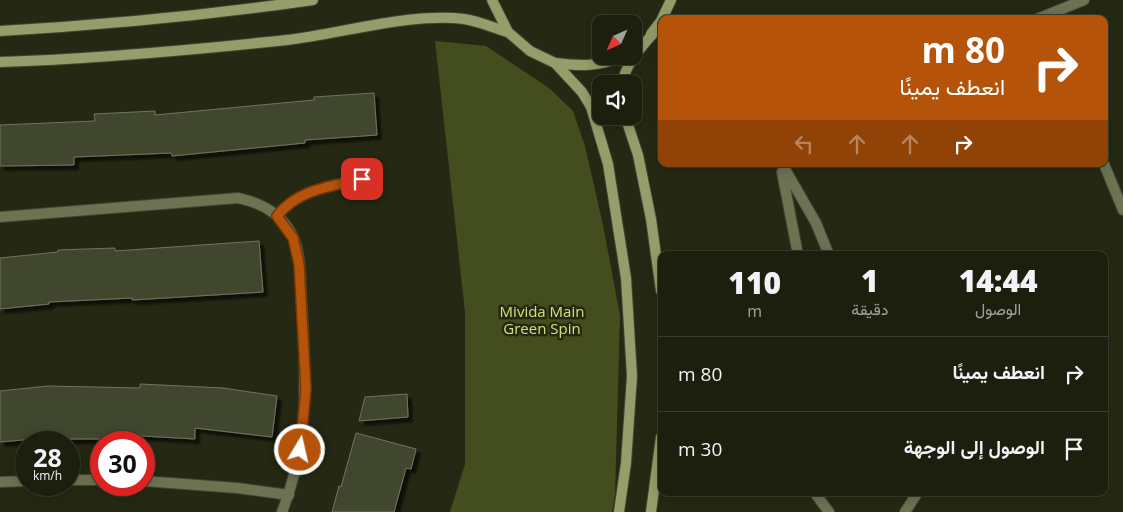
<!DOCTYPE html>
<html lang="ar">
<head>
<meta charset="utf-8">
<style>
	body { margin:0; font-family:"Open Sans",Vazirmatn,sans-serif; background:#252717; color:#f1f3f6; direction:rtl; height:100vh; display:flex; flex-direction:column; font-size:19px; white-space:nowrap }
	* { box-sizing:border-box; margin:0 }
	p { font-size:16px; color:#a0a29e }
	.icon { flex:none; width:28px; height:28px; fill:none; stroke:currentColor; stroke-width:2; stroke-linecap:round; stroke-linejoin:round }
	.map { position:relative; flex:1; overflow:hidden; direction:ltr }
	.side { position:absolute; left:658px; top:251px; width:450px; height:245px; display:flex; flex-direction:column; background:#1c1f0e; border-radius:10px; box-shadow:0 2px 12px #0003,0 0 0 1px #3a3d2e; direction:rtl }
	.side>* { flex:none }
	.top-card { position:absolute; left:658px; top:15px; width:450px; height:152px; border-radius:10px; box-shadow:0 2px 12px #0003,0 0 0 1px #3a3d2e; direction:rtl; background:#b45309; color:#fff; overflow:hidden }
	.needle { width:32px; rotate:225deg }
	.controls { position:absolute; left:592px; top:15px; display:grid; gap:10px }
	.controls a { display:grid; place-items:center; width:50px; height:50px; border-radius:10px; background:#1c1f0e; box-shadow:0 2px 12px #0003,0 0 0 1px #3a3d2e; font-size:25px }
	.speed { position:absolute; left:15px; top:431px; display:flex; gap:10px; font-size:25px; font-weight:700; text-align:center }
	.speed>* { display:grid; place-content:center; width:65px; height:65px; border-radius:50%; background:#1c1f0e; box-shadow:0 2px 12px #0003,0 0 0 1px #3a3d2e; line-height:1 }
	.speed small { font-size:12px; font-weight:400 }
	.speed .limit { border:8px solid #d22; background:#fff; color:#111 }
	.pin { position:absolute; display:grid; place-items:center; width:42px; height:42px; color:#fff; margin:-21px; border-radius:10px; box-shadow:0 2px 8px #0006 }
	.me { position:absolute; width:55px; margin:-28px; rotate:9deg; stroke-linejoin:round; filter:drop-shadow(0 0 4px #0008) }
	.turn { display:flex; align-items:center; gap:18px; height:105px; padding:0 20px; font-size:22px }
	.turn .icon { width:65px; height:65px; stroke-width:2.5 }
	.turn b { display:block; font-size:35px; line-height:42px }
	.lanes { display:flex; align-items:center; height:48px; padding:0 20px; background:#0003; justify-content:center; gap:25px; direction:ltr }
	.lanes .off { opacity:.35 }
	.eta { display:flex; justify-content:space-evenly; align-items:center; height:85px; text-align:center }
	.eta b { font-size:30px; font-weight:800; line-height:35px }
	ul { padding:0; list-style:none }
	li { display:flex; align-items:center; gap:15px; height:75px; padding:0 20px; border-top:1px solid #3a3d2e }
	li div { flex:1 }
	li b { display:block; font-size:19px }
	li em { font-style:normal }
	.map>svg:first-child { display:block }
	.green { fill:#444d1e }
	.building { fill:#40462e; stroke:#70765c; filter:url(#shadow) }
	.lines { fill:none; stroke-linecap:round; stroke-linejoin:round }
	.lane-casing { stroke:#424632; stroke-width:12 }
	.street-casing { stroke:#424632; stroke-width:12 }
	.secondary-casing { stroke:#424632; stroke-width:12 }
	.lane { stroke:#6c7353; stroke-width:10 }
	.street { stroke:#6c7353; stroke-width:10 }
	.secondary { stroke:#939e6b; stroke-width:10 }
	.route-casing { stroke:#753606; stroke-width:12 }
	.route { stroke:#b45309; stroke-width:9 }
	.labels { text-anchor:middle; stroke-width:5; stroke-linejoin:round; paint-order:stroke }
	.park-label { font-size:15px; fill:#cee378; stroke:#252913 }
</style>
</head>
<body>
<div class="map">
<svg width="1123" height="512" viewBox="0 0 1123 512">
	<defs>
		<filter id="shadow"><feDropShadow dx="4.5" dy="4.5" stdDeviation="1" flood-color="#0009"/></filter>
	</defs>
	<rect width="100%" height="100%" fill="#252913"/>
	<path class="green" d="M435,41L486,46L549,88L573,111L585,146L603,225L620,315L615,496L612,512H450L465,464V312Z"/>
	<g class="building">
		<path d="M374,93L377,135L305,140V143L172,156L171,153L74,157V165L0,166V125L95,121L94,114L155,111V115L314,100V97Z"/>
		<path d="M259,241L263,292L132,300V298L49,302V304L0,309V258L58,252V250L115,248V251Z"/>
		<path d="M140,384L223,388L277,396L272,437L195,428V439L125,435V439H67V436L0,442V391L48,386L140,388Z"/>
		<path d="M407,394L408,417L359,421L365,397Z"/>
		<path d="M356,433L416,449L411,469L406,468L394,512H332L339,486L341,487Z"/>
	</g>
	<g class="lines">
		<g class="lane-casing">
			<path id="lane" d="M277,216C298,189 332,186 363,179"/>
		</g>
		<g class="street-casing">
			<g id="street">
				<path d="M1037,19L1084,0"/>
				<path d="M782,164L816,223L829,255"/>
				<path d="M1104,164L1123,210"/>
				<path d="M782,172L798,255"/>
				<path d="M0,217L238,198C262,203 284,215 294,239C302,260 300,285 302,307C306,379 309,443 282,512"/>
				<path d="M69,480H101"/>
				<path d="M144,481L237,488L289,495"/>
				<path d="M0,482L26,481"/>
				<path d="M814,492L829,512"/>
				<path d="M905,512L918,492"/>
			</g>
		</g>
		<g class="secondary-casing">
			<g id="secondary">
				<path d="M492,0L508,32L530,51L555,63L582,92L591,107L608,164L626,278L632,376L626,463L619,512"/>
				<path d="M662,19L671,0"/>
				<path d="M0,31C105,25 210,15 313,0"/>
				<path d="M651,34L661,21"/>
				<path d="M0,62C96,59 192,50 287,40C340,34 413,12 464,19C479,21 493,28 508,32"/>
				<path d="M555,63C579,66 600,67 622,56"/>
				<path d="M622,84C626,62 642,47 656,30"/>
				<path d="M625,116L638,155L651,219L661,291"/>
				<path d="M651,512L661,437"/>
			</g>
		</g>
		<use href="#lane" class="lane"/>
		<use href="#street" class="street"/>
		<use href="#secondary" class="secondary"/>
	</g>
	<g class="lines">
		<g class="route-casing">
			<path id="route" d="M300,450L306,389L299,264L293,238L277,216C298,189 332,186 362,179"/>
		</g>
		<use href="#route" class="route"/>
	</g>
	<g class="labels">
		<g class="park-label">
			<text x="542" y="317">Mivida Main<tspan x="542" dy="17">Green Spin</tspan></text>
		</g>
	</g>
</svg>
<div class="controls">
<a><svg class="needle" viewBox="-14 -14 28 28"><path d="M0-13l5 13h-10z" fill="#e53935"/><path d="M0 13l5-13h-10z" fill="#a0a29e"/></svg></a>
<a><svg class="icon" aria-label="sound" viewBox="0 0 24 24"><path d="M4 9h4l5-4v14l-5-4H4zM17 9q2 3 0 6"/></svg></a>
</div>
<div class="speed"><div>28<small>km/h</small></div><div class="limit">30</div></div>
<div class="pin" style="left:362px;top:179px;background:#d93025"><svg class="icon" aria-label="arrive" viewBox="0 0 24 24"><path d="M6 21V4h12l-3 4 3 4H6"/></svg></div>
<svg class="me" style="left:300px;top:450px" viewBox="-20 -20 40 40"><circle r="17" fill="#b45309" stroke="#fff" stroke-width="3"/><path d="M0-11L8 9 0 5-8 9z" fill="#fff"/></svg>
<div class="top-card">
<div class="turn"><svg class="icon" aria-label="right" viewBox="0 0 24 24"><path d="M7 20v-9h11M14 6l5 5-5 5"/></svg><div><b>80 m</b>انعطف يمينًا</div></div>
<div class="lanes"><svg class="icon off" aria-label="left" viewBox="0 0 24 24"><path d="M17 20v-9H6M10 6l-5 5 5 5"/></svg><svg class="icon off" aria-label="ahead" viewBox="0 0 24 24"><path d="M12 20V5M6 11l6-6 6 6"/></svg><svg class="icon off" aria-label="ahead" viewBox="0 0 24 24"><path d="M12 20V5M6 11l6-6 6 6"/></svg><svg class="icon" aria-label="right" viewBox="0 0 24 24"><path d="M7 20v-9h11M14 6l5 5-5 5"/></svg></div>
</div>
<section class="side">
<div class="eta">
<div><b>14:44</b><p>الوصول</p></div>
<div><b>1</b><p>دقيقة</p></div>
<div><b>110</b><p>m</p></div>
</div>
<ul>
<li><svg class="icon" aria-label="right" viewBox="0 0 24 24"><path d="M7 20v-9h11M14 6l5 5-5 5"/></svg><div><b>انعطف يمينًا</b></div><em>80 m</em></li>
<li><svg class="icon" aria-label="arrive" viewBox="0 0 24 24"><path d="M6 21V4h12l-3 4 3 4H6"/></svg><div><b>الوصول إلى الوجهة</b></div><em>30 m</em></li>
</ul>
</section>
</div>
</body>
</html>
